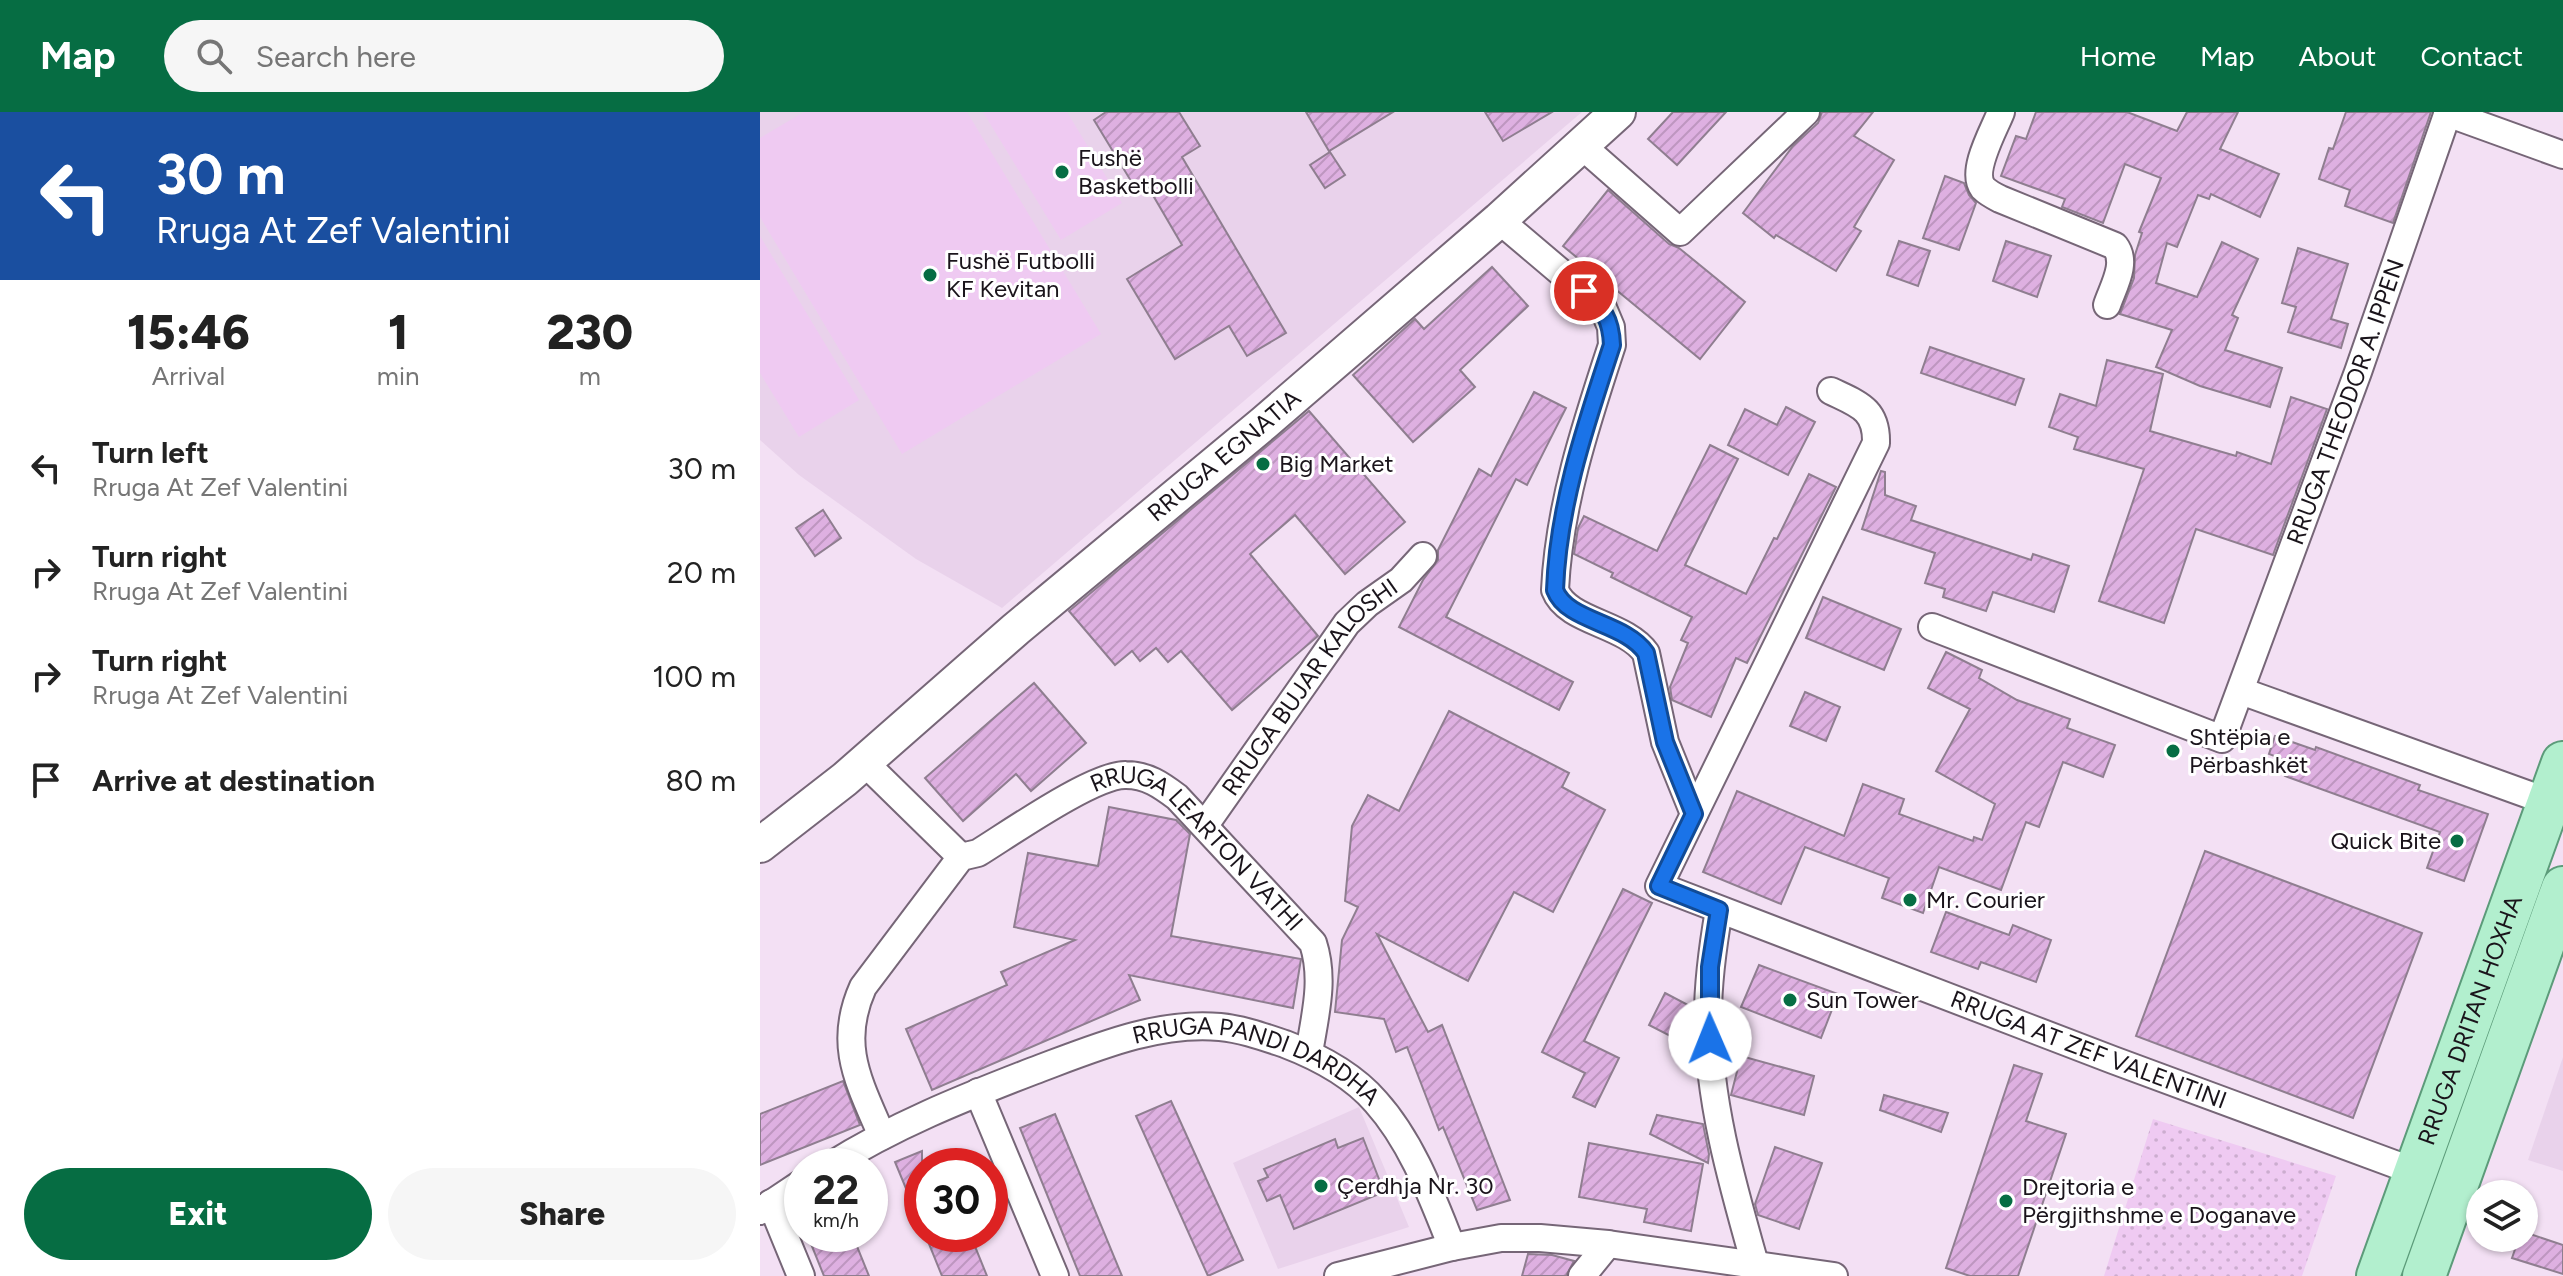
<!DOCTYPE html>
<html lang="en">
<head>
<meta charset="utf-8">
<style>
	body { margin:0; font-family:Figtree,sans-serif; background:#f6f6f6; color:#222; height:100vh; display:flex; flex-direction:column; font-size:30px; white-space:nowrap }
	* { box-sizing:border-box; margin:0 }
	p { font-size:26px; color:#767676 }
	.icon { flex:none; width:44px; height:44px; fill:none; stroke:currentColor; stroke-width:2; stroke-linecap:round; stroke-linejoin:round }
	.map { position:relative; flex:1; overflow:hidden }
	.side { display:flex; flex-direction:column; background:#fff; width:760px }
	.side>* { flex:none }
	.hud { background:#1a4fa0; color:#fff; overflow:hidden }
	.controls { position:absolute; left:1706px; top:1068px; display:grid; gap:16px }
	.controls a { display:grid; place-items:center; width:72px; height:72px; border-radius:50%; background:#fff; box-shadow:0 2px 6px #0004; font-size:40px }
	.speed { position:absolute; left:24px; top:1036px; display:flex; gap:16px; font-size:40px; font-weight:700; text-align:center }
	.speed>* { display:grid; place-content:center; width:104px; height:104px; border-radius:50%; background:#fff; box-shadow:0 2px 6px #0004; line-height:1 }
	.speed small { font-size:20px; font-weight:400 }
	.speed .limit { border:12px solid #d22; background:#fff; color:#111 }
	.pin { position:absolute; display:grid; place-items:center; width:68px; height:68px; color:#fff; margin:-34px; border:4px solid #fff; border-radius:50%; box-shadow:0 2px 8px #0007 }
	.me { position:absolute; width:88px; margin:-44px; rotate:359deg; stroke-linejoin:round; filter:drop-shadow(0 0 6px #0008) }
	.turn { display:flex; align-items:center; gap:28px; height:168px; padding:0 24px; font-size:36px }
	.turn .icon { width:104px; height:104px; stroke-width:2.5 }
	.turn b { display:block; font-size:56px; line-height:68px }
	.eta { display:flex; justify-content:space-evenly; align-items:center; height:136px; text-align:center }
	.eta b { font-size:48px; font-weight:800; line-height:56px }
	.primary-button { display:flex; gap:16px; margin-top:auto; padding:16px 24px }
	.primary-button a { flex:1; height:92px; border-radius:48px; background:#066d43; color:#fff; font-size:32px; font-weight:800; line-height:92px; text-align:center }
	.primary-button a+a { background:#f6f6f6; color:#222 }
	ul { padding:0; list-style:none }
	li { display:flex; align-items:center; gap:24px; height:104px; padding:0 24px }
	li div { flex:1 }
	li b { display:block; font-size:30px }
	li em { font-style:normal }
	header { display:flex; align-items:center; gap:48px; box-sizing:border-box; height:112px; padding:0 40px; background:#066d43; color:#fff }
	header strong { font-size:38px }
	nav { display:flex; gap:44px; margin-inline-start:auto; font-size:28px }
	.search { width:560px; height:72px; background:#f6f6f6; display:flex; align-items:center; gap:20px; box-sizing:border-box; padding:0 28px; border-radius:44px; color:#767676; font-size:30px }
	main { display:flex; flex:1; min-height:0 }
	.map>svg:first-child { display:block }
	.built { fill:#e9d2eb }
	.grass { fill:#efcaf2 }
	.park { fill:url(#park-dots) }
	.building { fill:url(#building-hatch); stroke:#8f7e90; stroke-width:2 }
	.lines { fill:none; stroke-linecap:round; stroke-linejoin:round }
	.minor-casing { stroke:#766677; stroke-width:30 }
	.tertiary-casing { stroke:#766677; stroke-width:38 }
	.primary-casing { stroke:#5c9b7a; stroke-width:46 }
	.minor { stroke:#fff; stroke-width:26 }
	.tertiary { stroke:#fff; stroke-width:34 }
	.primary { stroke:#b2efce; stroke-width:42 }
	.route-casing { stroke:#114b97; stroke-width:20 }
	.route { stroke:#1a73e8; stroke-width:14 }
	.poi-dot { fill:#066d43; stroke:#fff; stroke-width:3 }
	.labels { text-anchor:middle; stroke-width:6; stroke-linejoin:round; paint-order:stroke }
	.poi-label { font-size:24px; fill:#1a141b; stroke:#fff; text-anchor:start }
	.street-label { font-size:24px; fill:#1a141b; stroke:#fff }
</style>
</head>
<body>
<header>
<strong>Map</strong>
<div class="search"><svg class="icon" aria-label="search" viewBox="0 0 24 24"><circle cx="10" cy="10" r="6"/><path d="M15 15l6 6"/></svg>Search here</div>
<nav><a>Home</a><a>Map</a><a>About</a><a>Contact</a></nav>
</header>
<main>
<section class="side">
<div class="hud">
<div class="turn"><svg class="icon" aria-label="left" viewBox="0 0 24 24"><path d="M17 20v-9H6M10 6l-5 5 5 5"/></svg><div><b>30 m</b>Rruga At Zef Valentini</div></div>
</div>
<div class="eta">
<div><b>15:46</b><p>Arrival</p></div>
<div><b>1</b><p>min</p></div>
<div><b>230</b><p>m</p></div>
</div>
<ul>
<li><svg class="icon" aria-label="left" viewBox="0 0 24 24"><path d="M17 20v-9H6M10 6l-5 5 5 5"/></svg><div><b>Turn left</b><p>Rruga At Zef Valentini</p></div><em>30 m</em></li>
<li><svg class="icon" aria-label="right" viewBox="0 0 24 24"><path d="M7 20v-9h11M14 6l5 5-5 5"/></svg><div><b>Turn right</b><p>Rruga At Zef Valentini</p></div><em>20 m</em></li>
<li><svg class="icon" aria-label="right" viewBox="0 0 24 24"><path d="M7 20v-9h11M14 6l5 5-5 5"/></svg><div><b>Turn right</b><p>Rruga At Zef Valentini</p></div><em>100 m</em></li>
<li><svg class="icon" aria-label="arrive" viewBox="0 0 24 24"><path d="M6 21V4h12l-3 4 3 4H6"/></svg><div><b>Arrive at destination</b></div><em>80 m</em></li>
</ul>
<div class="primary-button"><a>Exit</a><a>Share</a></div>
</section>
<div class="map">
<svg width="1803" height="1164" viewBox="0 0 1803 1164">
	<defs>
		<pattern id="park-dots" width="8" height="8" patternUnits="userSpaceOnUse" patternTransform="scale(2)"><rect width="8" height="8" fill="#efcaf2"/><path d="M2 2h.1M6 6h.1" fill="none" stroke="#ccadcf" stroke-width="1.8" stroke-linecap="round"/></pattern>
		<pattern id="building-hatch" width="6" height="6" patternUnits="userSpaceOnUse" patternTransform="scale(2)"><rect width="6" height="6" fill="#deb0e1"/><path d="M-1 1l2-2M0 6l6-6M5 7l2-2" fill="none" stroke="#be96c0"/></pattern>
	</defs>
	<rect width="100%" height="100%" fill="#f3e0f4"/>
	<g class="built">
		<path d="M0,0H822L242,496L156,447L39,363L0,328Z"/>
		<path d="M1803,945V1059L1768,1048Z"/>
		<path d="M599,995L649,1115L518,1157L473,1051Z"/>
	</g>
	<g class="grass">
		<path d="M44,0H207L341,222L142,342L0,105V26Z"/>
		<path d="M223,0H307L362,91L301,128Z"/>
		<path d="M0,124L99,288L39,325L0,261Z"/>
	</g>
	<path class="park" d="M1393,1007L1576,1064L1542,1164H1344Z"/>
	<g class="building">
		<path d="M346,0H419L440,34L422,45L526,221L487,244L469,214L415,247L367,167L422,133L384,68L374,74L334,8Z"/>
		<path d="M546,0H633L569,39Z"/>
		<path d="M725,0H792L743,29Z"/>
		<path d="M913,0H966L917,53L888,27Z"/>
		<path d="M1062,0H1113L1094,24L1134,48L1094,115L1101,119L1076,159L1016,123L1014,126L983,101L1033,34L1058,11Z"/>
		<path d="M1276,0H1367L1417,19L1427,0H1478L1460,37L1519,62L1500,105L1451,82L1449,87L1438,83L1417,135L1407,131L1396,171L1437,185L1462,130L1498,147L1472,203L1478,206L1465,238L1522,256L1510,295L1440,274L1396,255L1412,218L1360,202L1374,166L1375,143L1382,121L1379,120L1401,66L1365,52L1343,111L1302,95L1305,87L1241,64L1256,24L1266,27Z"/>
		<path d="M1586,0H1671L1633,111L1585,94L1590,78L1559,67L1569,36L1573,37Z"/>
		<path d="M570,40L585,63L565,76L550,53Z"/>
		<path d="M1185,64L1204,71L1209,83L1216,91L1199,138L1163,126Z"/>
		<path d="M848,78L909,132L919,136L985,190L940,247L803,134Z"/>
		<path d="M1139,129L1170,139L1158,174L1127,163Z"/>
		<path d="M1246,129L1291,144L1277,185L1233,169Z"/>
		<path d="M1538,136L1588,152L1571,207L1588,212L1581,236L1528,220L1536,195L1522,191Z"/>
		<path d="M732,155L768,194L700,258L715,275L653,330L593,263L655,207L664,217Z"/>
		<path d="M1170,235L1264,267L1255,293L1161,261Z"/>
		<path d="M1347,248L1403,262L1390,319L1476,344L1477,340L1511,352L1531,285L1567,297L1513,443L1436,417L1404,511L1339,489L1384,357L1314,337L1318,325L1289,315L1300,282L1336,294Z"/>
		<path d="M774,280L806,296L767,373L756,367L686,505L813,570L799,598L639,515L663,468L678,448V438L719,357L731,364Z"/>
		<path d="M1026,295L1055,310L1028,363L968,333L985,297L1017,313Z"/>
		<path d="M549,299L645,410L585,462L535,403L490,442L558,524L472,598L421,539L408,550L396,536L380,549L372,539L355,553L309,499Z"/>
		<path d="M950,333L978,347L925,453L986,482L1014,426L1017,427L1049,362L1076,375L987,551L976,546L951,605L912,588L910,575L928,531L921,528L932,505L851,465L853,461L814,442L818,416L824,404L897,439Z"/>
		<path d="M1121,359L1125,360V383L1156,394L1151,408L1271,448L1273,442L1309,454L1294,500L1233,480L1226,499L1183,485L1185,477L1165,471L1175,441L1102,417Z"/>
		<path d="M63,398L81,426L55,444L36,416Z"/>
		<path d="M1063,485L1141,517L1124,558L1046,526Z"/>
		<path d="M1186,540L1222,558L1219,566L1257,588L1310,607L1307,616L1355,633L1343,665L1303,650L1279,715L1266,710L1241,778L1179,755L1163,801L1122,786L1129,766L1045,735L1021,792L943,760L977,679L1084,724L1103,672L1144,687L1139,702L1213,729L1214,725L1222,728L1235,692L1176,659L1210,597L1168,576Z"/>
		<path d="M274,571L326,631L271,679L256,662L203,709L165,666Z"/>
		<path d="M1045,580L1080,595L1066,629L1030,614Z"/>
		<path d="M689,599L809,661L802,675L845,698L793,800L754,780L708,869L617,822L668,920L682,913L750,1088L717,1098L683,1015L679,1018L647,935L636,940L624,907L575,900L582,828L598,795L585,789L592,714L608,683L639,699Z"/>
		<path d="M1515,624L1555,638L1556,635L1660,673L1658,678L1728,702L1704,769L1667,756L1680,720L1525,664L1530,650L1509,642Z"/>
		<path d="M349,695L416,708L430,722L411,824L541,847L533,896L369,863L380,888L172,978L146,917L247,873L241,860L315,828L254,815L268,741L338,754Z"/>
		<path d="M1445,739L1662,821L1593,1006L1376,924Z"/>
		<path d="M863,777L892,791L824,929L859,946L835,995L813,985L825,961L782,940Z"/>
		<path d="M1186,800L1249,823L1253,813L1291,828L1276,870L1221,850L1218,857L1171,840Z"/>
		<path d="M999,853L1078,882L1061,926L981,895Z"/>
		<path d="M905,881L932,895V903L920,929L889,913Z"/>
		<path d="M981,944L1054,964L1044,1003L971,983Z"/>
		<path d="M1254,953L1282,962L1266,1009L1306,1022L1258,1164H1210L1186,1156Z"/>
		<path d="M83,969L100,1013L0,1053V1002Z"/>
		<path d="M1124,983L1188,1001L1181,1020L1120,998Z"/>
		<path d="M411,989L483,1148L448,1164L376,1004Z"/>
		<path d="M295,1002L362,1164H320L260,1016Z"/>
		<path d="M897,1003L943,1012L949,1042L948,1051L890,1022Z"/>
		<path d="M603,1026L624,1080L534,1117L520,1083L507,1089L498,1069L508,1065L504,1057L575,1027L578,1036Z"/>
		<path d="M829,1031L943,1052L931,1119L884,1110L887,1097L819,1085Z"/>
		<path d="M1015,1035L1062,1051L1039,1117L998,1103L995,1092Z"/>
		<path d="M162,1039V1115L135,1050Z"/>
		<path d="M1764,1120L1803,1133V1162L1752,1146L1759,1126H1764Z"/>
		<path d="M47,1122H92L109,1164H64Z"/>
		<path d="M165,1122H210L227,1164H182Z"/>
		<path d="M768,1142L792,1143L814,1149L806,1164H762Z"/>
	</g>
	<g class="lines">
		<g class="minor-casing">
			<g id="minor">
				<path d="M1241,0C1234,18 1210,59 1223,76C1228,81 1234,84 1240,87L1355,134C1368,151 1353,175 1347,193"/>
				<path d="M1687,1L1803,43"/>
				<path d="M821,33L920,120L1046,0"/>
				<path d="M739,108L843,196L851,215L852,233C826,312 799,393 795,478C807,510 865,511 886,541L905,630L934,702"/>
				<path id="s1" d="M1071,279C1098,292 1117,297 1116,331L899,774L1353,948L1656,1060"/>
				<path id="s2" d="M1172,515L1462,627L1598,260L1688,0"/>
				<path d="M1481,579L1789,690"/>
				<path d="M104,650L201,745"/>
				<path id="s3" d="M445,713L587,511L607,492L641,468L663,444"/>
				<path d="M959,798C953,833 948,867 948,903C948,988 972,1071 995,1152"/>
				<path d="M218,980L295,1164"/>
				<path id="s4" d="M122,1024C99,970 77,933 103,875L201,745L218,741C249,722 334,662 366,663C387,663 401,673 417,685L553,831C565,868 555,903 549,941"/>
				<path id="s5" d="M70,1054C133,1014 203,986 273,959C332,937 396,909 460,915C482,917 504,925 525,932C559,945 592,962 616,990C652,1030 672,1085 692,1135"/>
				<path d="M11,1091L41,1164"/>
				<path d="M0,1099L42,1071"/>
				<path d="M578,1164L692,1135L741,1126H780L848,1132L1074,1164"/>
				<path d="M822,1164L848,1132"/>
			</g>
		</g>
		<g class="tertiary-casing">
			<g id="tertiary">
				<path id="s6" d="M0,733L85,667L256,517L504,311L739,108L858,0"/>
			</g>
		</g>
		<g class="primary-casing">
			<g id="primary">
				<path id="s7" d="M1618,1164L1803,651"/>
				<path d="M1664,1164L1803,776"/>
			</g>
		</g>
		<use href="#minor" class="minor"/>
		<use href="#tertiary" class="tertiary"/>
		<use href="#primary" class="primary"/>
	</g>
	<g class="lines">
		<g class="route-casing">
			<path id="route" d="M824,179C843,196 851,207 852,233C826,312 798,393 795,478C807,510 865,510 886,541L905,630L934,702L899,774L959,798L950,855V927"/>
		</g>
		<use href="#route" class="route"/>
	</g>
	<g class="poi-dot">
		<circle cx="302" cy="60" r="8"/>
		<circle cx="170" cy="163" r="8"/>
		<circle cx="503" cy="352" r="8"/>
		<circle cx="1413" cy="639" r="8"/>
		<circle cx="1697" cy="729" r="8"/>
		<circle cx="1150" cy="788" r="8"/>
		<circle cx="1030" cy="888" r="8"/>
		<circle cx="561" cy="1074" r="8"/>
		<circle cx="1246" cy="1089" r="8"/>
	</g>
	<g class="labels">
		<g class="poi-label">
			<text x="318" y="54">Fushë<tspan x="318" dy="28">Basketbolli</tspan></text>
			<text x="186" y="157">Fushë Futbolli<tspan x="186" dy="28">KF Kevitan</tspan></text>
			<text x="519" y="360">Big Market</text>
			<text x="1429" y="633">Shtëpia e<tspan x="1429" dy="28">Përbashkët</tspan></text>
			<text x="1681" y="737" text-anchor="end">Quick Bite</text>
			<text x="1166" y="796">Mr. Courier</text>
			<text x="1046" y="896">Sun Tower</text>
			<text x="577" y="1082">Çerdhja Nr. 30</text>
			<text x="1262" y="1083">Drejtoria e<tspan x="1262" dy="28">Përgjithshme e Doganave</tspan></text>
		</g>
		<g class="street-label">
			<text dy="8" stroke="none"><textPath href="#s2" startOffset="670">RRUGA THEODOR A. IPPEN</textPath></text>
			<text dy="8" stroke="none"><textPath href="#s6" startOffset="606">RRUGA EGNATIA</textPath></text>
			<text dy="8" stroke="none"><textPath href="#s3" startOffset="174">RRUGA BUJAR KALOSHI</textPath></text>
			<text dy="8" stroke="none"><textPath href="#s4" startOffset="604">RRUGA LEARTON VATHI</textPath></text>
			<text dy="8" stroke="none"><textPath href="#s7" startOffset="272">RRUGA DRITAN HOXHA</textPath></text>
			<text dy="8" stroke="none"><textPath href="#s1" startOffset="1028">RRUGA AT ZEF VALENTINI</textPath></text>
			<text dy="8" stroke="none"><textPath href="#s5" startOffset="462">RRUGA PANDI DARDHA</textPath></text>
		</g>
	</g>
</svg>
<div class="controls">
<a><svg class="icon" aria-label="layers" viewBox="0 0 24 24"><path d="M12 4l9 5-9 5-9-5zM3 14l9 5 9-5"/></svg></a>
</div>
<div class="speed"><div>22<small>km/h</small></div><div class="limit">30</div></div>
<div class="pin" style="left:824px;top:179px;background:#d93025"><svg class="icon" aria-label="arrive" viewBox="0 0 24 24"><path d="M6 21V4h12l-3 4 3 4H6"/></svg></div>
<svg class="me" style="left:950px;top:927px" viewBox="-20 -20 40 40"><circle r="19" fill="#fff"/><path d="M0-13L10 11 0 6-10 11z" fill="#1a73e8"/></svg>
</div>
</main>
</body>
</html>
